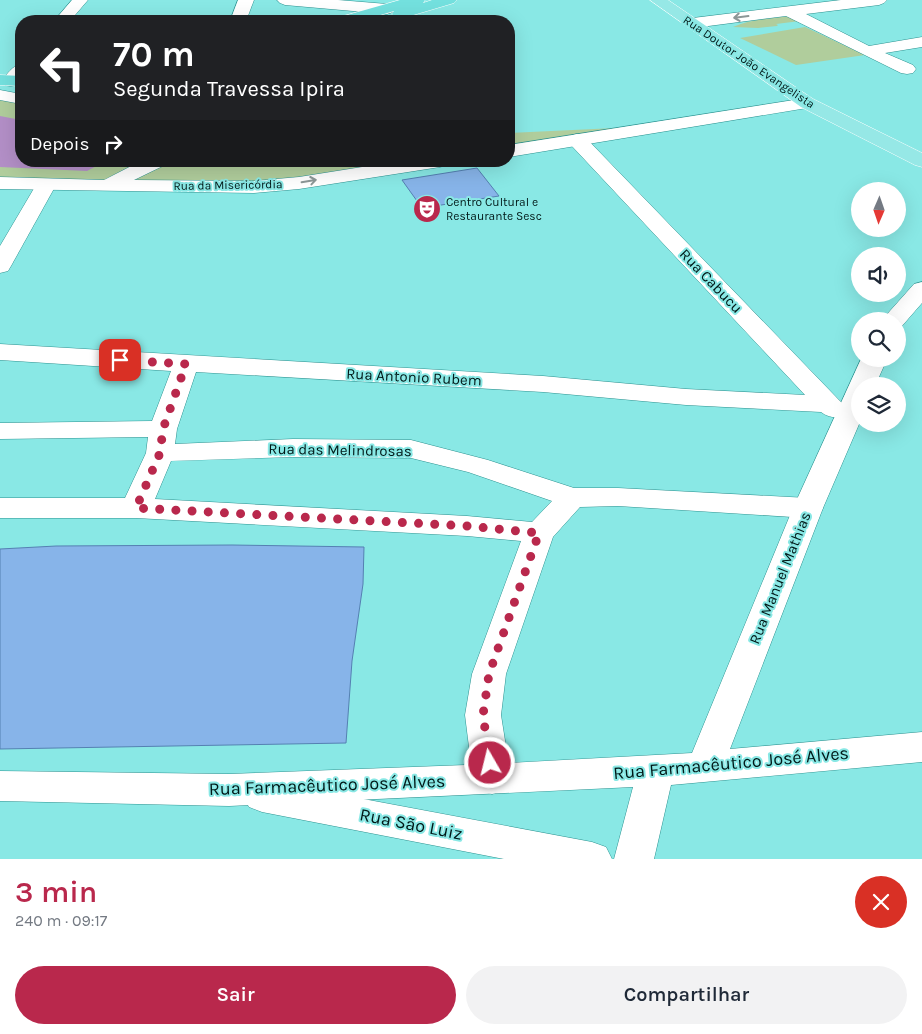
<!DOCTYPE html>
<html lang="pt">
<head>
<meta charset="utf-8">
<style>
	body { margin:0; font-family:Karla,sans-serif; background:#f2f2f3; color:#1f2937; height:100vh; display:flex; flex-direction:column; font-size:19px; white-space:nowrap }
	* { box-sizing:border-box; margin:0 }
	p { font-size:16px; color:#747a83 }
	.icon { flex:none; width:28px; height:28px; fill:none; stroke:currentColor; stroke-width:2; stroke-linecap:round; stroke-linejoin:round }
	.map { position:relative; height:859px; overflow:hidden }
	.panel { display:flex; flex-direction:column; background:#fff; flex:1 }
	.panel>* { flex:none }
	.hud { position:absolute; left:15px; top:15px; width:500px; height:152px; border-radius:20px; box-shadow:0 5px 20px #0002; background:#202124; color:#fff; overflow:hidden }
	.needle { width:32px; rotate:182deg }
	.controls { position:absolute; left:851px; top:182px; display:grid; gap:10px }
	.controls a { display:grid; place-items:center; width:55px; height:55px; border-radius:50%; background:#fff; box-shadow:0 5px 20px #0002; font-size:25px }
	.pin { position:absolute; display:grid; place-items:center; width:42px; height:42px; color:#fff; margin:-21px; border-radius:10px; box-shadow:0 2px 8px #0006 }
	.me { position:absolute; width:55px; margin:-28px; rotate:352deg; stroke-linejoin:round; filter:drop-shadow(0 0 4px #0008) }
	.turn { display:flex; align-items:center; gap:18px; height:105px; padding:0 15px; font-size:22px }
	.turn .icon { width:65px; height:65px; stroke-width:2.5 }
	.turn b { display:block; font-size:35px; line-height:42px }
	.then { display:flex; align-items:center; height:48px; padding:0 15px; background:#0003; gap:10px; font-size:19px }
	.round { display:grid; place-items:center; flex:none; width:52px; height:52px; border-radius:26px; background:#f2f2f3 }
	.overview { display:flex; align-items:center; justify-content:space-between; height:85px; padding:0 15px }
	h1 { font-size:30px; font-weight:600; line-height:38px; color:#b9284c }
	.primary-button { display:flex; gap:10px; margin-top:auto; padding:10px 15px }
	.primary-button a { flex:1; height:58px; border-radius:30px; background:#b9284c; color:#fff; font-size:20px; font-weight:600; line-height:58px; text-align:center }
	.primary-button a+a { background:#f2f2f3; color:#1f2937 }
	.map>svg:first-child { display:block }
	.green { fill:#b0cd9c }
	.water { fill:#b38fc7 }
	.building { fill:#87b4e9; stroke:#5580b2 }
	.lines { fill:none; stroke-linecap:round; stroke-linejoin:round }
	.minor-casing { stroke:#2c9290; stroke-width:1 }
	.tertiary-casing { stroke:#2c9290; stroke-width:1 }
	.primary-casing { stroke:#fff; stroke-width:1 }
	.trunk-casing { stroke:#fff; stroke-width:1 }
	.minor { fill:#fff; fill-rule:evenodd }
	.tertiary { fill:#fff; fill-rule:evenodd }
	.primary { fill:#96e8e6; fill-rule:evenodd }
	.trunk { fill:#73e0de; fill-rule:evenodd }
	.oneway { stroke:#8c9797 }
	.route { stroke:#b9284c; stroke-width:9; stroke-dasharray:0 16.2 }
	.labels { text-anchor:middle; stroke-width:4; stroke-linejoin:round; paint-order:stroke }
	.far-street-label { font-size:12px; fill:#001817; stroke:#89e8e5 }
	.far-poi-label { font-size:12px; fill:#001817; stroke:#89e8e5; text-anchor:start }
	.street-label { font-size:15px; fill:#001817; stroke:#89e8e5 }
	.near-street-label { font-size:18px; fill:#001817; stroke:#89e8e5 }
</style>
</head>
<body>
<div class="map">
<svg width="922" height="859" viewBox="0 0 922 859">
	<rect width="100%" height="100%" fill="#89e8e5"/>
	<g class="green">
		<path d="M788,16L800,21L776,24L778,25L777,26L758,28L733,27C751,19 768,19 788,16Z"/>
		<path d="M805,27L865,55L796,65L740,38Z"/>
		<path d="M0,97L21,101V161H440L299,183L103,184L0,180Z"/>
		<path d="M658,126L509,151V133Z"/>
	</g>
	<path class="water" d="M0,116L21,120V161H106L87,171L0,167Z"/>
	<g class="building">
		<path d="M477,168L499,196L422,208L402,180Z"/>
		<path d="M232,545L364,547L363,584L352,661L346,743L0,749V549L56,546Z"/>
	</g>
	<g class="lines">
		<g class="minor-casing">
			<g id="minor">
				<path d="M277,0H338L387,4L393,6L395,9L393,12L387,14L285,5L280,3Z"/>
				<path d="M841,0H887L884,3L879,5L806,14L869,46L922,37V47L885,53L913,65L916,69L913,73L907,74L901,73L786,16L693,28L687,26L685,23L687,20L693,18Z"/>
				<path d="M577,134L584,136L837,398L849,410L846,416C836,418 829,418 821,412L686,405L543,392L196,372L177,429L175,444L293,439L411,440L488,460L574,488H618L808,498L819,501L823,508L819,515L808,518L618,506L580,507L553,537L506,674L501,715L511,779L505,790L492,794L479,790L473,779L465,715L472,674L521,541L467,536L136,518H0V498H125L146,453L148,437L0,439V423L152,421L171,371L0,360V344L543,376L686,389L805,395L570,144L567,140L570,136ZM293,457L411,458L468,472L552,501L532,522L467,516L155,499L171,461Z"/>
				<path d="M46,179L53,181L56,185L11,266L8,271L0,273V246L36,185L39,181Z"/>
				<path d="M262,780L592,842L606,847L612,859H504L262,812L249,807L243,796L249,785Z"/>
			</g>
		</g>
		<g class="tertiary-casing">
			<g id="tertiary">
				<path d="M72,0H88L70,21H54Z"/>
				<path d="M238,0H254L246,21H230Z"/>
				<path d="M21,64V80C16,86 12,87 5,85L2,81C7,74 12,66 21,64Z"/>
				<path d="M0,90L21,94V104L0,100Z"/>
				<path d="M807,98L813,99L816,103L813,107L509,157V145Z"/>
				<path d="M141,161H168L165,165L134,180L254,181L299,177L400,161H450L447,165L440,167L299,189L254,193L0,189V177L104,180Z"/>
				<path d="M922,282V303L902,326L898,327V321H881L914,284Z"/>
				<path d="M861,359H887L875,386H860V422L823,508L730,749L922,732V762L671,785L654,859H614L633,787L229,806L0,801V771L229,774L492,764L692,753L793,508Z"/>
			</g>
		</g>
		<g class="primary-casing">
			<path id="primary" d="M650,0H668L813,99L922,153V167L915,165L801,107Z"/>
		</g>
		<g class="trunk-casing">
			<g id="trunk">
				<path d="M400,0H425L423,3L432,0H457L454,3L400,19L394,17L392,14L394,11L360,21H335L337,18Z"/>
				<path d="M0,75L21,76V86L0,85Z"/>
			</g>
		</g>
		<use href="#minor" class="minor"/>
		<use href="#tertiary" class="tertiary"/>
		<use href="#primary" class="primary"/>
		<use href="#trunk" class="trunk"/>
	</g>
	<defs><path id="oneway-shaft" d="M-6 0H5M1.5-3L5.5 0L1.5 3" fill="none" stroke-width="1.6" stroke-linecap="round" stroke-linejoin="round" transform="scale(1.25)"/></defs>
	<g class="oneway">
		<use href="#oneway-shaft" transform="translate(741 17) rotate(173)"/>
		<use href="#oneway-shaft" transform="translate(309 181) rotate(-9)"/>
	</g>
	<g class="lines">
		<path class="route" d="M120,360L186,364L163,429L160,453L136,508L467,526L539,533L489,674L483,715L490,763"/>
	</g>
	<defs>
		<g id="theatre-disc" transform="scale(1.4375)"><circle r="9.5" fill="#b9284c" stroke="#89e8e5"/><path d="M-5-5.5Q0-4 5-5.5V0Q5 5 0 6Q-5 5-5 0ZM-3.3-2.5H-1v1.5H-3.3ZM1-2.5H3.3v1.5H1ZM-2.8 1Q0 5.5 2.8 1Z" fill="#fff"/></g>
	</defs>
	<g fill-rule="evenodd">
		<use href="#theatre-disc" x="427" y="209"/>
	</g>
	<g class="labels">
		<g class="far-street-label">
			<text transform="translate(749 62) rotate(34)" y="4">Rua Doutor João Evangelista</text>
			<text transform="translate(228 185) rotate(-1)" y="4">Rua da Misericórdia</text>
		</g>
		<g class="far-poi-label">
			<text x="446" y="206">Centro Cultural e<tspan x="446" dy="14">Restaurante Sesc</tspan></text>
		</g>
		<g class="street-label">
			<text transform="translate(711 281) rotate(46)" y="5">Rua Cabucu</text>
			<text transform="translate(414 377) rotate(3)" y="5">Rua Antonio Rubem</text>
			<text transform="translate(340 450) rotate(1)" y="5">Rua das Melindrosas</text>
			<text transform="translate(780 578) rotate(-68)" y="5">Rua Manuel Mathias</text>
		</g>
		<g class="near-street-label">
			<text transform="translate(731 763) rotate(-5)" y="6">Rua Farmacêutico José Alves</text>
			<text transform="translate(327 785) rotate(-2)" y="6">Rua Farmacêutico José Alves</text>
			<text transform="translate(411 824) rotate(11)" y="6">Rua São Luiz</text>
		</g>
	</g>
</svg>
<div class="controls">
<a><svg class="needle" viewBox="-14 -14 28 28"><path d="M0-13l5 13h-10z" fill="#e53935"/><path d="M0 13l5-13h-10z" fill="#747a83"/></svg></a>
<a><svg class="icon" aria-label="sound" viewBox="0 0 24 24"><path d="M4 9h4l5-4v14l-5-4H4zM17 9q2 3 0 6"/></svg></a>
<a><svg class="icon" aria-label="search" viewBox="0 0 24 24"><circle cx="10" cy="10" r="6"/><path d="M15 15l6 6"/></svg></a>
<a><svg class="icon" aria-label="layers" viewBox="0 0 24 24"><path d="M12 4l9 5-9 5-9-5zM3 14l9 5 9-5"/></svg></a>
</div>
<div class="pin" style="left:120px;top:360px;background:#d93025"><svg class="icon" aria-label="arrive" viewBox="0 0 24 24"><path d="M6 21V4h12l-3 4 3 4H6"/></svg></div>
<svg class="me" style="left:490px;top:763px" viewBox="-20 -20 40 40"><circle r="17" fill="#b9284c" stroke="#fff" stroke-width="3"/><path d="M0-11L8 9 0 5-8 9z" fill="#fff"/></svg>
<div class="hud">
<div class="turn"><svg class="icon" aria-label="left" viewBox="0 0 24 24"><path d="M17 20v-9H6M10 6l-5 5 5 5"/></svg><div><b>70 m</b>Segunda Travessa Ipira</div></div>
<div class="then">Depois<svg class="icon" aria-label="right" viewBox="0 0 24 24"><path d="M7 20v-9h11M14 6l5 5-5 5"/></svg></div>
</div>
</div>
<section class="panel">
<div class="overview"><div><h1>3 min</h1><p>240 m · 09:17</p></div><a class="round" style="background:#d93025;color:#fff"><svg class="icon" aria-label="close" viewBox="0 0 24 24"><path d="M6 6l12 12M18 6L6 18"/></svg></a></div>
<div class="primary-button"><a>Sair</a><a>Compartilhar</a></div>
</section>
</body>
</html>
